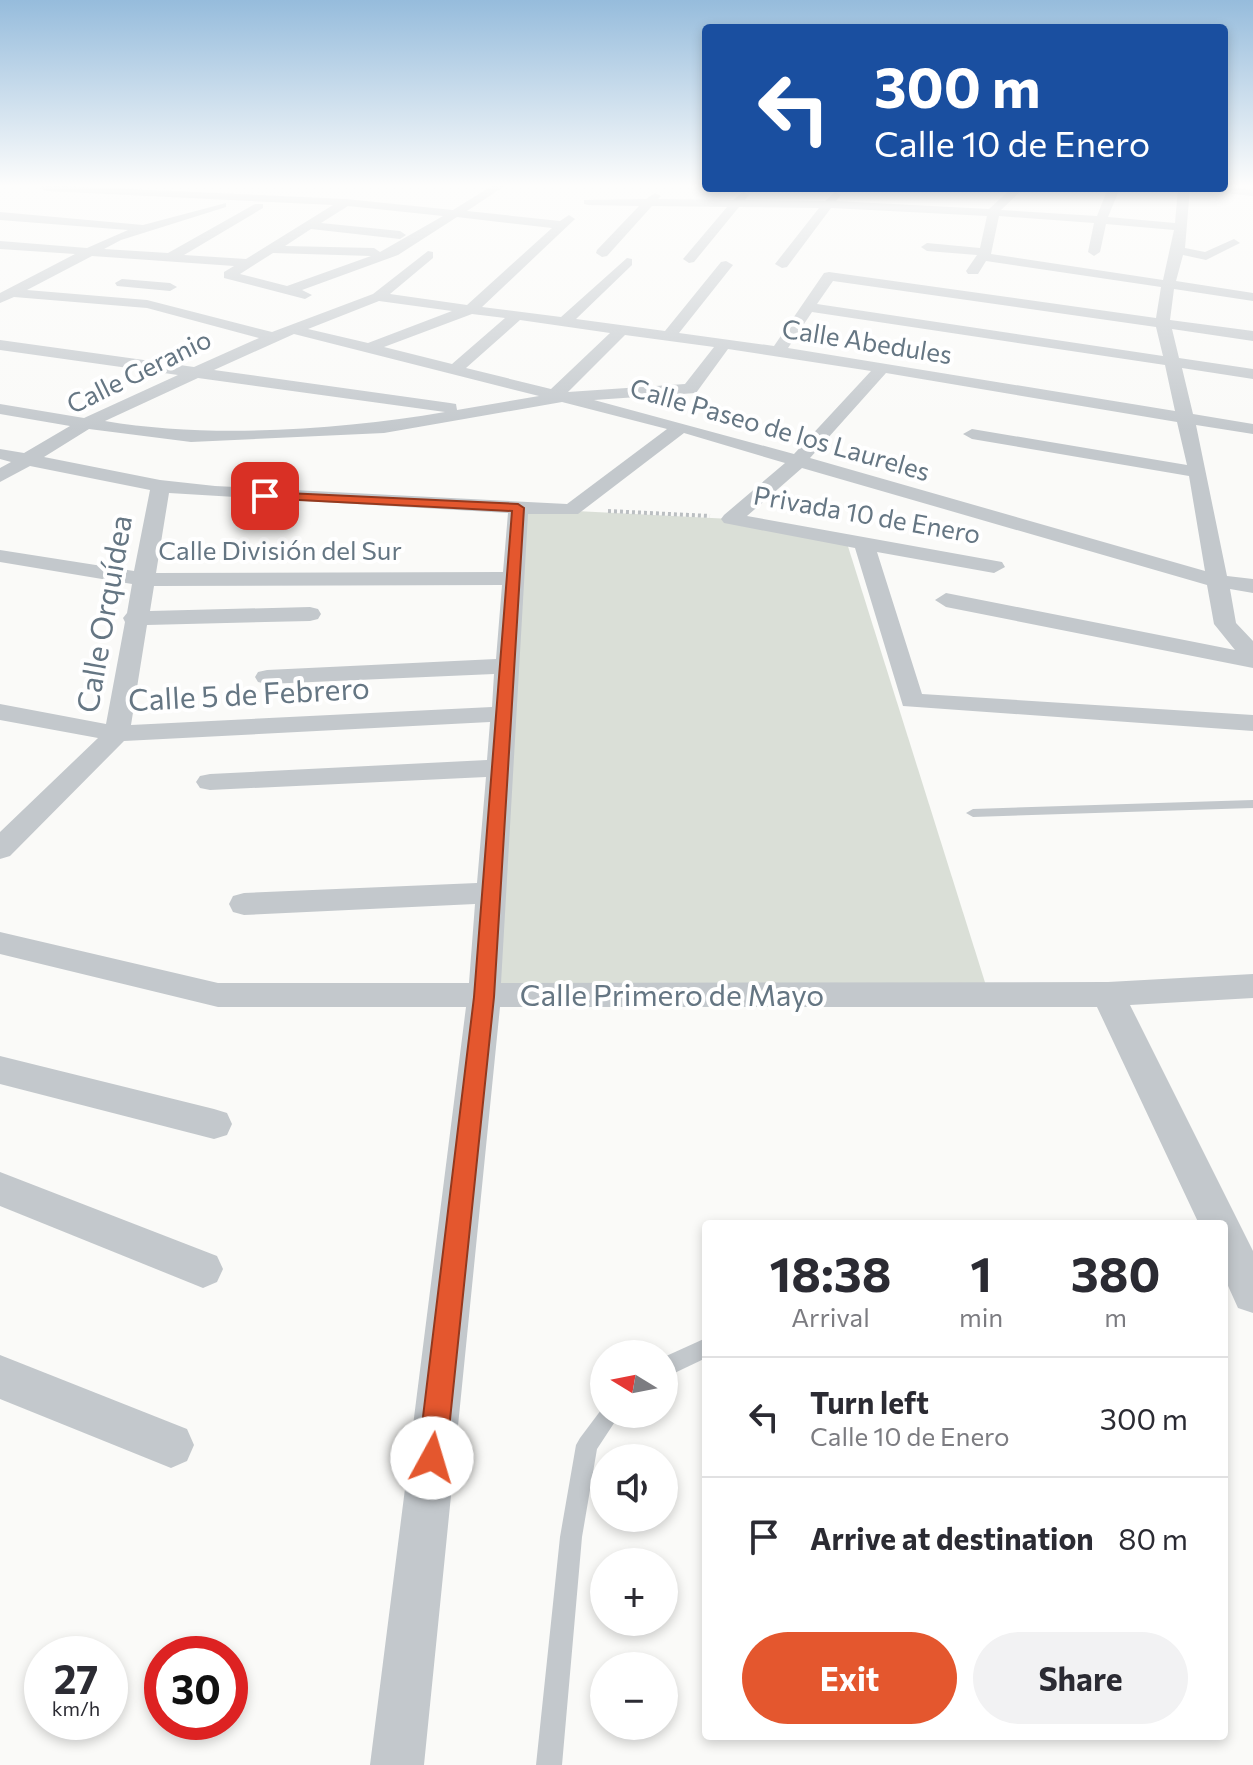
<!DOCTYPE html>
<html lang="en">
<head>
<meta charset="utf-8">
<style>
	body { margin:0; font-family:Commissioner,sans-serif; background:#f2f2f3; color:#2b2b33; height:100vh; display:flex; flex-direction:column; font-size:30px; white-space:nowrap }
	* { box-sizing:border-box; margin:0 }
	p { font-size:26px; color:#7c7c81 }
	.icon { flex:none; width:44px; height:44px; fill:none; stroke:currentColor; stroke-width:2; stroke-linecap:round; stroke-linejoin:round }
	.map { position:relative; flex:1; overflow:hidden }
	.panel { position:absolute; left:702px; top:1220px; width:526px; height:520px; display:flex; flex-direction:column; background:#fff; border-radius:8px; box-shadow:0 4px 12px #0003 }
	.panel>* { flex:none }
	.banner { position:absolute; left:702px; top:24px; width:526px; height:168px; border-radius:8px; box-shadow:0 4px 12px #0003; background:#1a4fa0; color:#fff; overflow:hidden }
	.needle { width:52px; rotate:280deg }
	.tools { position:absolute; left:590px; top:1340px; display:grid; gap:16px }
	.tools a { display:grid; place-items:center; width:88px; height:88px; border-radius:50%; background:#fff; box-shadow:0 4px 12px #0003; font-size:40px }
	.speed { position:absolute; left:24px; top:1636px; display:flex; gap:16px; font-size:40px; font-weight:700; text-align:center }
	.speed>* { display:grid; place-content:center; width:104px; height:104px; border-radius:50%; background:#fff; box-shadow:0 4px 12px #0003; line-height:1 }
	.speed small { font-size:20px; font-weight:400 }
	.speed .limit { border:12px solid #d22; background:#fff; color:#111 }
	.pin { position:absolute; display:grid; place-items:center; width:68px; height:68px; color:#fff; margin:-34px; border-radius:16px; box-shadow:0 4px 12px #0006 }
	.me { position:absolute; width:88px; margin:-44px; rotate:6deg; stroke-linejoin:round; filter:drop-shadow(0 0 6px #0008) }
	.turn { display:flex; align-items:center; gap:28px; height:168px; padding:0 40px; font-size:36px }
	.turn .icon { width:104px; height:104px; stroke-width:2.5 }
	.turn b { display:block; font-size:56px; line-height:68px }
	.eta { display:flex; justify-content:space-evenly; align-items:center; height:136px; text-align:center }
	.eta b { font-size:48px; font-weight:700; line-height:56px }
	.action { display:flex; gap:16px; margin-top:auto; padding:16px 40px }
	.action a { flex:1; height:92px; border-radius:48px; background:#e4572e; color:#fff; font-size:32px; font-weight:700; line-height:92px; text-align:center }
	.action a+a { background:#f2f2f3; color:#2b2b33 }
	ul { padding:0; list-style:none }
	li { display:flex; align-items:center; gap:24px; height:120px; padding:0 40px; border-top:2px solid #e1e1e2 }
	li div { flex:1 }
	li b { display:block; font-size:30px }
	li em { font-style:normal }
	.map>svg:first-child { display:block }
	.green { fill:#dadfd7 }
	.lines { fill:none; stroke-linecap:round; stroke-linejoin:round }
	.path { stroke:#bbbfc2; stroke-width:4; stroke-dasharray:3 3; stroke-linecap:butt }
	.lane { fill:#c3c8cc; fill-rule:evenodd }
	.street { fill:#c3c8cc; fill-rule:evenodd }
	.route { fill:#e4572e; stroke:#94391e; stroke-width:2 }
	.labels { text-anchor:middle; stroke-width:8; stroke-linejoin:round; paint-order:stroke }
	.far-street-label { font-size:26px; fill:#657683; stroke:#fff }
	.street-label { font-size:30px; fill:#657683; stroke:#fff }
</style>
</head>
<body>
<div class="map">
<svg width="1253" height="1765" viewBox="0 0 1253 1765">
	<rect width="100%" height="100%" fill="#fafaf8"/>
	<path class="green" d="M518,508L731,519L846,540L989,995L484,997Z"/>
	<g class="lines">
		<path class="path" d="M608,511L710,516"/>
		<g class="lane">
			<path d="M1253,800V808L973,817L966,813L973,809Z"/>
			<path d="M706,1338V1358L664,1378V1357Z"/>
			<path d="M604,1406V1414H620L597,1449L582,1537L562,1765H536L560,1537L576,1445L580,1438Z"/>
		</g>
		<g class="street">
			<path d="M43,185L346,199L453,210L493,185H506L467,211L560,221L569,215L575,219L482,307L561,317L627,258L632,259V265L576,319L665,331L721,262L726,261L733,265L679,333L774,346L824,273L829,272L1156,318L1161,287L986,261L978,274H968L966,271L977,255L927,251L921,247L927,243L980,248L987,216L831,208L787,267L782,268L775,264L819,208L739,207L694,262L689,263L683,259L727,207L652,206L607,256L602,257L596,253L597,250L639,206L588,205L584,204V200L646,199L655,193L661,196L658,199L733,200L743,192L749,195L745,200L825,201L835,192L841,195L836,201L989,209L1012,188H1024L1001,210L1097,216L1108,188H1120L1108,217L1175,223L1178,188H1190L1185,248L1205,252L1234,239L1240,243L1206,260L1183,255L1176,281L1253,293V301L1174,289L1170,320L1253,331V341L1172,329L1179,358L1253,369V379L1182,368L1193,414L1253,424V434L1196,425L1227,576L1253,579V593L1230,589L1236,623L1253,641V668L946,607L935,600L946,593L1235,650L1214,624L1207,585L802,468L747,516L1002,562L1005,567L994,573L877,552L922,694L1253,715V731L903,706L855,548L724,523L721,519L724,515L785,463L684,433L578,514H528L501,983L1108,982L1253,974V998L1130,1005L1253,1251V1313L1238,1308L1224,1277V1224H1199L1097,1007H500L424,1765H370L466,1007H218L0,954V932L218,983H469L475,904L244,915L233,912L229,904L233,896L244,893L477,883L486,777L210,790L200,788L196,782L200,776L210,774L487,760L490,722L124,741L10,856L0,859V832L98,738L0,720V704L106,724L125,622L123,618L127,613L132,584L0,562V550L134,571L150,490L30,466L0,482V468L11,462L0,459V449L24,453L70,426L0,414V404L84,418L178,375L0,350V340L194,367L259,338L147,308L14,297L0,303V293L75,254L0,249V241L87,248L128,230L0,220V212L143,225L226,203V207L121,240L104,249L168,253L255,204H263V208L184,255L246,259L333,205L46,191L40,188ZM348,206L443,216L380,252L374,248L285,246L311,229L400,239L406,235L400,231L321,223ZM999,216L1094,223L1088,252L1094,256L1100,252L1106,224L1174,230L1163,280L991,254ZM457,217L552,228L467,305L390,294L433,258V252L428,251L373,294L272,332L147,300L27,290L92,256L234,266L224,272V278L305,299L312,295L302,290L398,255ZM273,253L371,256L287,286L240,274ZM833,281L1156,327L1163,356L817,304ZM379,301L452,311L368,343L308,329ZM812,312L1165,365L1175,411L788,348ZM472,314L505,318L452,364L384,347ZM520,320L610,333L551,389L466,368ZM294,334L539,396L457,410L456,404L450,403L214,370ZM625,335L714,347L685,384L568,392ZM728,349L871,371L794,454L594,400L696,393ZM886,373L1177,422L1187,465L972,429L963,434L972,439L1189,476L1205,571L810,458ZM198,378L445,412C339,430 210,439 105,421ZM562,402L667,429L567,504L215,486L160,480L44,457L89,429L191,442L384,433ZM169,493L508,513L503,572L156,573ZM502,585L496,659L267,670L258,672L255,677L258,682L267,684L494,674L492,707L131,725L147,625L310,621L318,619L321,614L318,609L310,607L150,611L154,586Z"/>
			<path d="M1224,187L1253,190V196L1202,191L1196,188Z"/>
			<path d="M122,279L170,283L177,287L170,291L117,286L115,283Z"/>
			<path d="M0,1056L214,1109L227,1113L232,1124L227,1135L214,1139L0,1084Z"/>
			<path d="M0,1172L217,1256L223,1269L217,1282L203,1288L0,1206Z"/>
			<path d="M0,1355L187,1429L194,1445L187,1461L171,1468L0,1399Z"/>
		</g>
	</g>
	<linearGradient id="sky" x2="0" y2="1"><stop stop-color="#96bcdc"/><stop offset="0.43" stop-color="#fdfdfc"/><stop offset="1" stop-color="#fdfdfc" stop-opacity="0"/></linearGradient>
	<rect width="1253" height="432" fill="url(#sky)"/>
	<path class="route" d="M265,492L518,504L524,508L494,997L446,1458L442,1468L432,1472L422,1468L418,1458L474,997L512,511L261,498V493Z"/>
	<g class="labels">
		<g class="far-street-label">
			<text transform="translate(867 342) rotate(9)" y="9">Calle Abedules</text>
			<text transform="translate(139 372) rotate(-26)" y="9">Calle Geranio</text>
			<text transform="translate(780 430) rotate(16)" y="9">Calle Paseo de los Laureles</text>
			<text transform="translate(867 515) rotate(10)" y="9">Privada 10 de Enero</text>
			<text x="280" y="560">Calle División del Sur</text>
		</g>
		<g class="street-label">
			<text transform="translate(105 614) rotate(-80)" y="10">Calle Orquídea</text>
			<text transform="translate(249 695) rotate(-3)" y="10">Calle 5 de Febrero</text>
			<text x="672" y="1006">Calle Primero de Mayo</text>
		</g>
	</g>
</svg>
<div class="tools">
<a><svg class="needle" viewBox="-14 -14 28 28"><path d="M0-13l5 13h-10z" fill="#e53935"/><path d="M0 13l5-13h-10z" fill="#7c7c81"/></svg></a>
<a><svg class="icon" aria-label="sound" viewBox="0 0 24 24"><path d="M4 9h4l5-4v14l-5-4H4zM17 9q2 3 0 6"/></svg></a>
<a>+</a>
<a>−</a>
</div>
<div class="speed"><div>27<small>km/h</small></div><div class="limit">30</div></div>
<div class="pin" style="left:265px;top:496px;background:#d93025"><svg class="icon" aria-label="arrive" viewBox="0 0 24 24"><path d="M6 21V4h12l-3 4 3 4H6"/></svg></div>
<svg class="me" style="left:432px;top:1458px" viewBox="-20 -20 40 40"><circle r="19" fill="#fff"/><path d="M0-13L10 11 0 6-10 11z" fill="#e4572e"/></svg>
<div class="banner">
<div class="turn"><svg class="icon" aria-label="left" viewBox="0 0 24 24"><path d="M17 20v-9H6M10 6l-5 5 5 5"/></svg><div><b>300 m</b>Calle 10 de Enero</div></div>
</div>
<section class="panel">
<div class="eta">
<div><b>18:38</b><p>Arrival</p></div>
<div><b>1</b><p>min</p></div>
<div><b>380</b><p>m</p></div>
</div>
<ul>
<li><svg class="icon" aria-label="left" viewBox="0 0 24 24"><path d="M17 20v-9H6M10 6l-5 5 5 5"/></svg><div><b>Turn left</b><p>Calle 10 de Enero</p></div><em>300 m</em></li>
<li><svg class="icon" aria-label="arrive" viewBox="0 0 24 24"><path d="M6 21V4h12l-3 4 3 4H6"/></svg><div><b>Arrive at destination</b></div><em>80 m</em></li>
</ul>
<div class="action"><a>Exit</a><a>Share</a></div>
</section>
</div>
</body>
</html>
